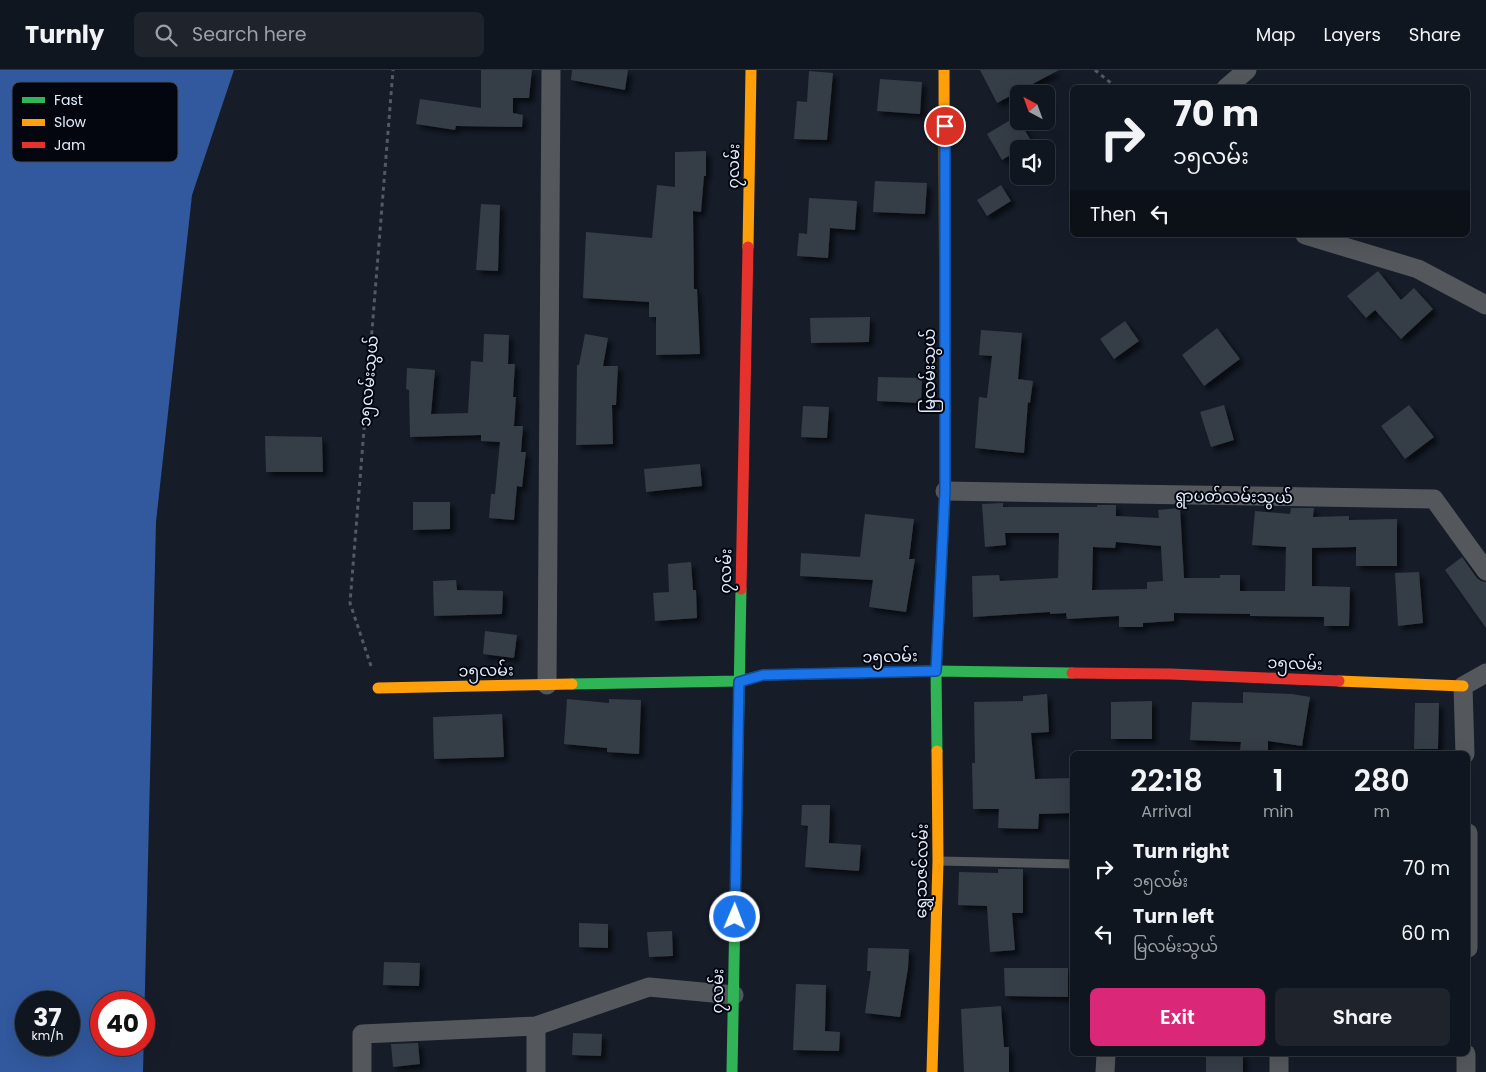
<!DOCTYPE html>
<html lang="en">
<head>
<meta charset="utf-8">
<style>
	body { margin:0; font-family:Poppins,"Noto Sans Myanmar",sans-serif; background:#1e232c; color:#f1f3f6; height:100vh; display:flex; flex-direction:column; font-size:19px; white-space:nowrap }
	* { box-sizing:border-box; margin:0 }
	p { font-size:16px; color:#9c9fa4 }
	.icon { flex:none; width:28px; height:28px; fill:none; stroke:currentColor; stroke-width:2; stroke-linecap:round; stroke-linejoin:round }
	.map { position:relative; flex:1; overflow:hidden }
	.panel { position:absolute; left:1070px; top:681px; width:400px; height:305px; display:flex; flex-direction:column; background:#10161f; border-radius:8px; box-shadow:0 5px 20px #0002,0 0 0 1px #30353d }
	.panel>* { flex:none }
	.hud { position:absolute; left:1070px; top:15px; width:400px; height:152px; border-radius:8px; box-shadow:0 5px 20px #0002,0 0 0 1px #30353d; background:#10161f; color:#f1f3f6; overflow:hidden }
	.needle { width:32px; rotate:319deg }
	.tools { position:absolute; left:1010px; top:15px; display:grid; gap:10px }
	.tools a { display:grid; place-items:center; width:45px; height:45px; border-radius:8px; background:#10161f; box-shadow:0 5px 20px #0002,0 0 0 1px #30353d; font-size:25px }
	.speed { position:absolute; left:15px; top:921px; display:flex; gap:10px; font-size:25px; font-weight:700; text-align:center }
	.speed>* { display:grid; place-content:center; width:65px; height:65px; border-radius:50%; background:#10161f; box-shadow:0 5px 20px #0002,0 0 0 1px #30353d; line-height:1 }
	.speed small { font-size:12px; font-weight:400 }
	.speed .limit { border:8px solid #d22; background:#fff; color:#111 }
	.pin { position:absolute; display:grid; place-items:center; width:42px; height:42px; color:#fff; margin:-21px; border:2px solid #fff; border-radius:50%; box-shadow:0 1px 5px #0007 }
	.me { position:absolute; width:55px; margin:-28px; rotate:1deg; stroke-linejoin:round; filter:drop-shadow(0 0 4px #0008) }
	.turn { display:flex; align-items:center; gap:18px; height:105px; padding:0 20px; font-size:22px }
	.turn .icon { width:65px; height:65px; stroke-width:2.5 }
	.turn b { display:block; font-size:35px; line-height:42px }
	.then { display:flex; align-items:center; height:48px; padding:0 20px; background:#0003; gap:10px; font-size:19px }
	.eta { display:flex; justify-content:space-evenly; align-items:center; height:85px; text-align:center }
	.eta b { font-size:30px; font-weight:600; line-height:35px }
	.cta { display:flex; gap:10px; margin-top:auto; padding:10px 20px }
	.cta a { flex:1; height:58px; border-radius:8px; background:#db2777; color:#fff; font-size:20px; font-weight:600; line-height:58px; text-align:center }
	.cta a+a { background:#1e232c; color:#f1f3f6 }
	ul { padding:0; list-style:none }
	li { display:flex; align-items:center; gap:15px; height:65px; padding:0 20px }
	li div { flex:1 }
	li b { display:block; font-size:19px }
	li em { font-style:normal }
	header { display:flex; align-items:center; gap:30px; box-sizing:border-box; height:70px; padding:0 25px; background:#10161f; border-bottom:1px solid #30353d }
	header strong { font-size:24px }
	nav { display:flex; gap:28px; margin-inline-start:auto; font-size:18px }
	.search { width:350px; height:45px; background:#1e232c; display:flex; align-items:center; gap:12px; box-sizing:border-box; padding:0 18px; border-radius:8px; color:#9c9fa4; font-size:19px }
	.map>svg:first-child { display:block }
	.water { fill:#32599e; fill-rule:evenodd }
	.building { fill:#363c46; fill-rule:evenodd; filter:url(#shadow) }
	.lines { fill:none; stroke-linecap:round; stroke-linejoin:round }
	.path { stroke:#555960; stroke-width:3; stroke-dasharray:4 4; stroke-linecap:butt }
	.lane { stroke:#54585d; stroke-width:9 }
	.street { stroke:#54585d; stroke-width:19 }
	.fast { stroke:#30b455; stroke-width:11 }
	.slow { stroke:#ff9f0a; stroke-width:11 }
	.jam { stroke:#e5322d; stroke-width:11 }
	.route-casing { stroke:#114b97; stroke-width:12 }
	.route { stroke:#1a73e8; stroke-width:9 }
	.labels { text-anchor:middle; stroke-width:4; stroke-linejoin:round; paint-order:stroke }
	.street-label { font-size:16px; fill:#e2ecfb; stroke:#03060f }
	.key { fill:#03060f; stroke:#464b56; stroke-width:1 }
	.key-label { font-size:14px; fill:#e2ecfb }
</style>
</head>
<body>
<header>
<strong>Turnly</strong>
<div class="search"><svg class="icon" aria-label="search" viewBox="0 0 24 24"><circle cx="10" cy="10" r="6"/><path d="M15 15l6 6"/></svg>Search here</div>
<nav><a>Map</a><a>Layers</a><a>Share</a></nav>
</header>
<div class="map">
<svg width="1486" height="1002" viewBox="0 0 1486 1002">
	<defs>
		<filter id="shadow"><feDropShadow dx="4.5" dy="4.5" stdDeviation="2.5" flood-color="#0009"/></filter>
	</defs>
	<rect width="100%" height="100%" fill="#161d29"/>
	<path class="water" d="M0,0H234L192,125L156,452L143,1002H0ZM26,932H69V975H26ZM101,932H144V975H101Z"/>
	<g class="building">
		<path d="M481,0H532L529,28H513V43L523,45L522,57L456,56L455,60L416,54L420,29L481,38Z"/>
		<path d="M572,0H628L625,20L571,10Z"/>
		<path d="M980,0H1059L997,33Z"/>
		<path d="M809,1L833,3L827,70L794,69L797,31L807,32Z"/>
		<path d="M880,9L922,12L920,44L877,41Z"/>
		<path d="M1017,46L1019,51L1032,72L1002,90L987,64Z"/>
		<path d="M706,81V106H704L701,142L693,141L694,219H697L700,284L656,285V247H649V232L583,228L586,162L652,168L657,115L675,117V82Z"/>
		<path d="M875,111L927,113L925,144L873,142Z"/>
		<path d="M1001,115L1011,131L987,146L977,130Z"/>
		<path d="M809,128L857,131L855,160L830,158L828,188L797,186L799,163L807,164Z"/>
		<path d="M481,134L500,135L498,201L476,200Z"/>
		<path d="M1378,201L1401,230L1414,218L1433,239L1401,269L1375,240L1366,248L1347,226Z"/>
		<path d="M870,247L869,272L811,273L810,248Z"/>
		<path d="M1125,251L1139,271L1114,289L1100,269Z"/>
		<path d="M1217,258L1240,289L1204,316L1182,285Z"/>
		<path d="M981,260L1022,263L1018,309L1033,311L1030,333L1028,332L1024,383L975,378L979,327L987,328L992,286L979,285Z"/>
		<path d="M484,264L509,265L508,294H515L513,327H516L514,356H523L521,382H526L522,417L517,416L514,450L489,448L491,424H495L500,372L481,371V365L410,367L409,320L406,319L407,298L435,300L431,344L468,343L471,291L483,292Z"/>
		<path d="M585,264L608,268L603,296H618L616,335H612L613,374L576,375L577,295H579Z"/>
		<path d="M878,307L922,308L921,333L877,331Z"/>
		<path d="M1224,335L1234,370L1211,377L1200,342Z"/>
		<path d="M1409,335L1434,367L1405,389L1381,356Z"/>
		<path d="M803,336L829,337L827,368L801,367Z"/>
		<path d="M265,366L322,367L323,402H266Z"/>
		<path d="M700,394L702,416L646,422L644,399Z"/>
		<path d="M413,432H450V459L413,460Z"/>
		<path d="M1003,433V437H1097V435H1116V446L1159,448L1158,440L1180,438L1184,508H1220V505H1240V521H1285L1286,477L1252,475L1255,441L1290,444L1291,438H1314L1313,447L1349,446V450L1397,449V496H1356V477L1312,478V516L1350,517L1349,556H1324V547L1250,546V544L1174,543V551L1143,553V557H1119V546L1067,549L1066,543L1050,544V542L973,547L972,506L999,505L1000,511L1058,508L1059,463H1005L1006,475L985,477L982,434ZM1116,472L1161,476L1163,511L1147,512V519L1092,520L1093,477L1115,478Z"/>
		<path d="M865,444L914,449L909,489H915L906,542L869,537L873,510L800,506L801,483L860,487Z"/>
		<path d="M1462,487L1477,508L1481,511L1486,512V558L1445,500Z"/>
		<path d="M691,492L693,520H696L697,548L655,551L653,523L669,522L668,494Z"/>
		<path d="M1419,502L1423,553L1398,556L1395,503Z"/>
		<path d="M456,510L457,520L503,521L502,544L434,546L433,511Z"/>
		<path d="M485,561L517,565L514,588L483,584Z"/>
		<path d="M1243,622L1292,624L1310,627L1302,676L1268,671V682L1240,680L1241,672L1190,670L1192,632L1243,633Z"/>
		<path d="M1047,624L1049,662L1031,663L1035,709L1072,708V743L1039,744L1038,759L998,758L999,739H973L972,693H975L974,632L1023,631V626Z"/>
		<path d="M567,629L609,633V629L641,630L639,684L607,682V678L564,674Z"/>
		<path d="M1152,631V669H1111V632Z"/>
		<path d="M1415,633H1439L1438,679H1414Z"/>
		<path d="M502,644L504,687L434,689L433,647Z"/>
		<path d="M802,735H830L829,773L861,775L859,801L805,797L808,756L801,755Z"/>
		<path d="M998,799H1023V843H1012L1015,880L990,882L987,836L958,835L959,802L998,803Z"/>
		<path d="M579,853L608,854V878L579,877Z"/>
		<path d="M672,861L673,886L649,887L647,862Z"/>
		<path d="M868,878L909,879L908,898L900,947L865,943L871,901H867Z"/>
		<path d="M384,892L420,893L419,916L383,915Z"/>
		<path d="M1004,898H1068V927L1005,926Z"/>
		<path d="M796,914L826,915L825,961L840,962L839,981L793,980Z"/>
		<path d="M1001,936L1004,977H1009V1002H964L961,939Z"/>
		<path d="M573,963L602,964L601,986L572,985Z"/>
		<path d="M418,973L420,994L393,997L391,974Z"/>
		<rect x="1206" y="984" width="37" height="18"/>
	</g>
	<g class="lines">
		<g class="path">
			<path d="M1095,0L1117,18"/>
			<path d="M371,596L350,533L393,0"/>
		</g>
		<path class="lane" d="M940,791L1072,794"/>
		<g class="street">
			<path d="M1226,18L1247,0"/>
			<path d="M1305,165L1418,199L1486,235"/>
			<path d="M945,421L1434,429L1486,501"/>
			<path d="M547,615L551,0"/>
			<path d="M1465,684L1463,616L1486,603"/>
			<path d="M1468,763V878"/>
			<path d="M362,1002V964L536,956L649,917L734,925"/>
			<path d="M536,1002V956"/>
			<path d="M1105,1002L1106,984"/>
			<path d="M1279,1002V984"/>
			<path d="M1466,1002V984"/>
		</g>
		<g class="fast">
			<path d="M572,614L739,611L763,605L936,601L1072,603"/>
			<path d="M937,681L936,601L945,421V385"/>
			<path d="M732,1002L741,519"/>
		</g>
		<g class="slow">
			<path d="M944,0L945,385"/>
			<path d="M748,177L751,0"/>
			<path d="M1339,611L1463,616"/>
			<path d="M378,618L572,614"/>
			<path d="M932,1002L938,791L937,681"/>
		</g>
		<g class="jam">
			<path d="M741,519L748,177"/>
			<path d="M1072,603L1171,604L1339,611"/>
		</g>
	</g>
	<g class="lines">
		<g class="route-casing">
			<path id="route" d="M735,847L739,612L763,605L936,601L945,421V56"/>
		</g>
		<use href="#route" class="route"/>
	</g>
	<g class="labels">
		<g class="street-label">
			<text transform="translate(733 96) rotate(-89)" y="6">၇လမ်း</text>
			<text transform="translate(929 301) rotate(-90)" y="6">မြလမ်းသွယ်</text>
			<text transform="translate(368 311) rotate(-85)" y="6">၁၅လမ်းသွယ်</text>
			<text transform="translate(1234 426) rotate(1)" y="6">ရွာပတ်လမ်းသွယ်</text>
			<text transform="translate(725 501) rotate(-89)" y="6">၇လမ်း</text>
			<text transform="translate(890 586) rotate(-1)" y="6">၁၅လမ်း</text>
			<text transform="translate(1295 593) rotate(2)" y="6">၁၅လမ်း</text>
			<text transform="translate(486 600) rotate(-1)" y="6">၁၅လမ်း</text>
			<text transform="translate(921 801) rotate(-89)" y="6">ရွှေသဇင်လမ်း</text>
			<text transform="translate(717 921) rotate(-89)" y="6">၇လမ်း</text>
		</g>
	</g>
	<rect x="12" y="12" width="166" height="80" rx="8" class="key"/>
	<rect x="22" y="27" width="23" height="6" fill="#30b455"/>
	<rect x="22" y="49" width="23" height="7" fill="#ff9f0a"/>
	<rect x="22" y="72" width="23" height="6" fill="#e5322d"/>
	<g class="key-label">
		<text x="54" y="35">Fast</text>
		<text x="54" y="57">Slow</text>
		<text x="54" y="80">Jam</text>
	</g>
</svg>
<div class="tools">
<a><svg class="needle" viewBox="-14 -14 28 28"><path d="M0-13l5 13h-10z" fill="#e53935"/><path d="M0 13l5-13h-10z" fill="#9c9fa4"/></svg></a>
<a><svg class="icon" aria-label="sound" viewBox="0 0 24 24"><path d="M4 9h4l5-4v14l-5-4H4zM17 9q2 3 0 6"/></svg></a>
</div>
<div class="speed"><div>37<small>km/h</small></div><div class="limit">40</div></div>
<div class="pin" style="left:945px;top:56px;background:#d93025"><svg class="icon" aria-label="arrive" viewBox="0 0 24 24"><path d="M6 21V4h12l-3 4 3 4H6"/></svg></div>
<svg class="me" style="left:735px;top:847px" viewBox="-20 -20 40 40"><circle r="17" fill="#1a73e8" stroke="#fff" stroke-width="3"/><path d="M0-11L8 9 0 5-8 9z" fill="#fff"/></svg>
<div class="hud">
<div class="turn"><svg class="icon" aria-label="right" viewBox="0 0 24 24"><path d="M7 20v-9h11M14 6l5 5-5 5"/></svg><div><b>70 m</b>၁၅လမ်း</div></div>
<div class="then">Then<svg class="icon" aria-label="left" viewBox="0 0 24 24"><path d="M17 20v-9H6M10 6l-5 5 5 5"/></svg></div>
</div>
<section class="panel">
<div class="eta">
<div><b>22:18</b><p>Arrival</p></div>
<div><b>1</b><p>min</p></div>
<div><b>280</b><p>m</p></div>
</div>
<ul>
<li><svg class="icon" aria-label="right" viewBox="0 0 24 24"><path d="M7 20v-9h11M14 6l5 5-5 5"/></svg><div><b>Turn right</b><p>၁၅လမ်း</p></div><em>70 m</em></li>
<li><svg class="icon" aria-label="left" viewBox="0 0 24 24"><path d="M17 20v-9H6M10 6l-5 5 5 5"/></svg><div><b>Turn left</b><p>မြလမ်းသွယ်</p></div><em>60 m</em></li>
</ul>
<div class="cta"><a>Exit</a><a>Share</a></div>
</section>
</div>
</body>
</html>
